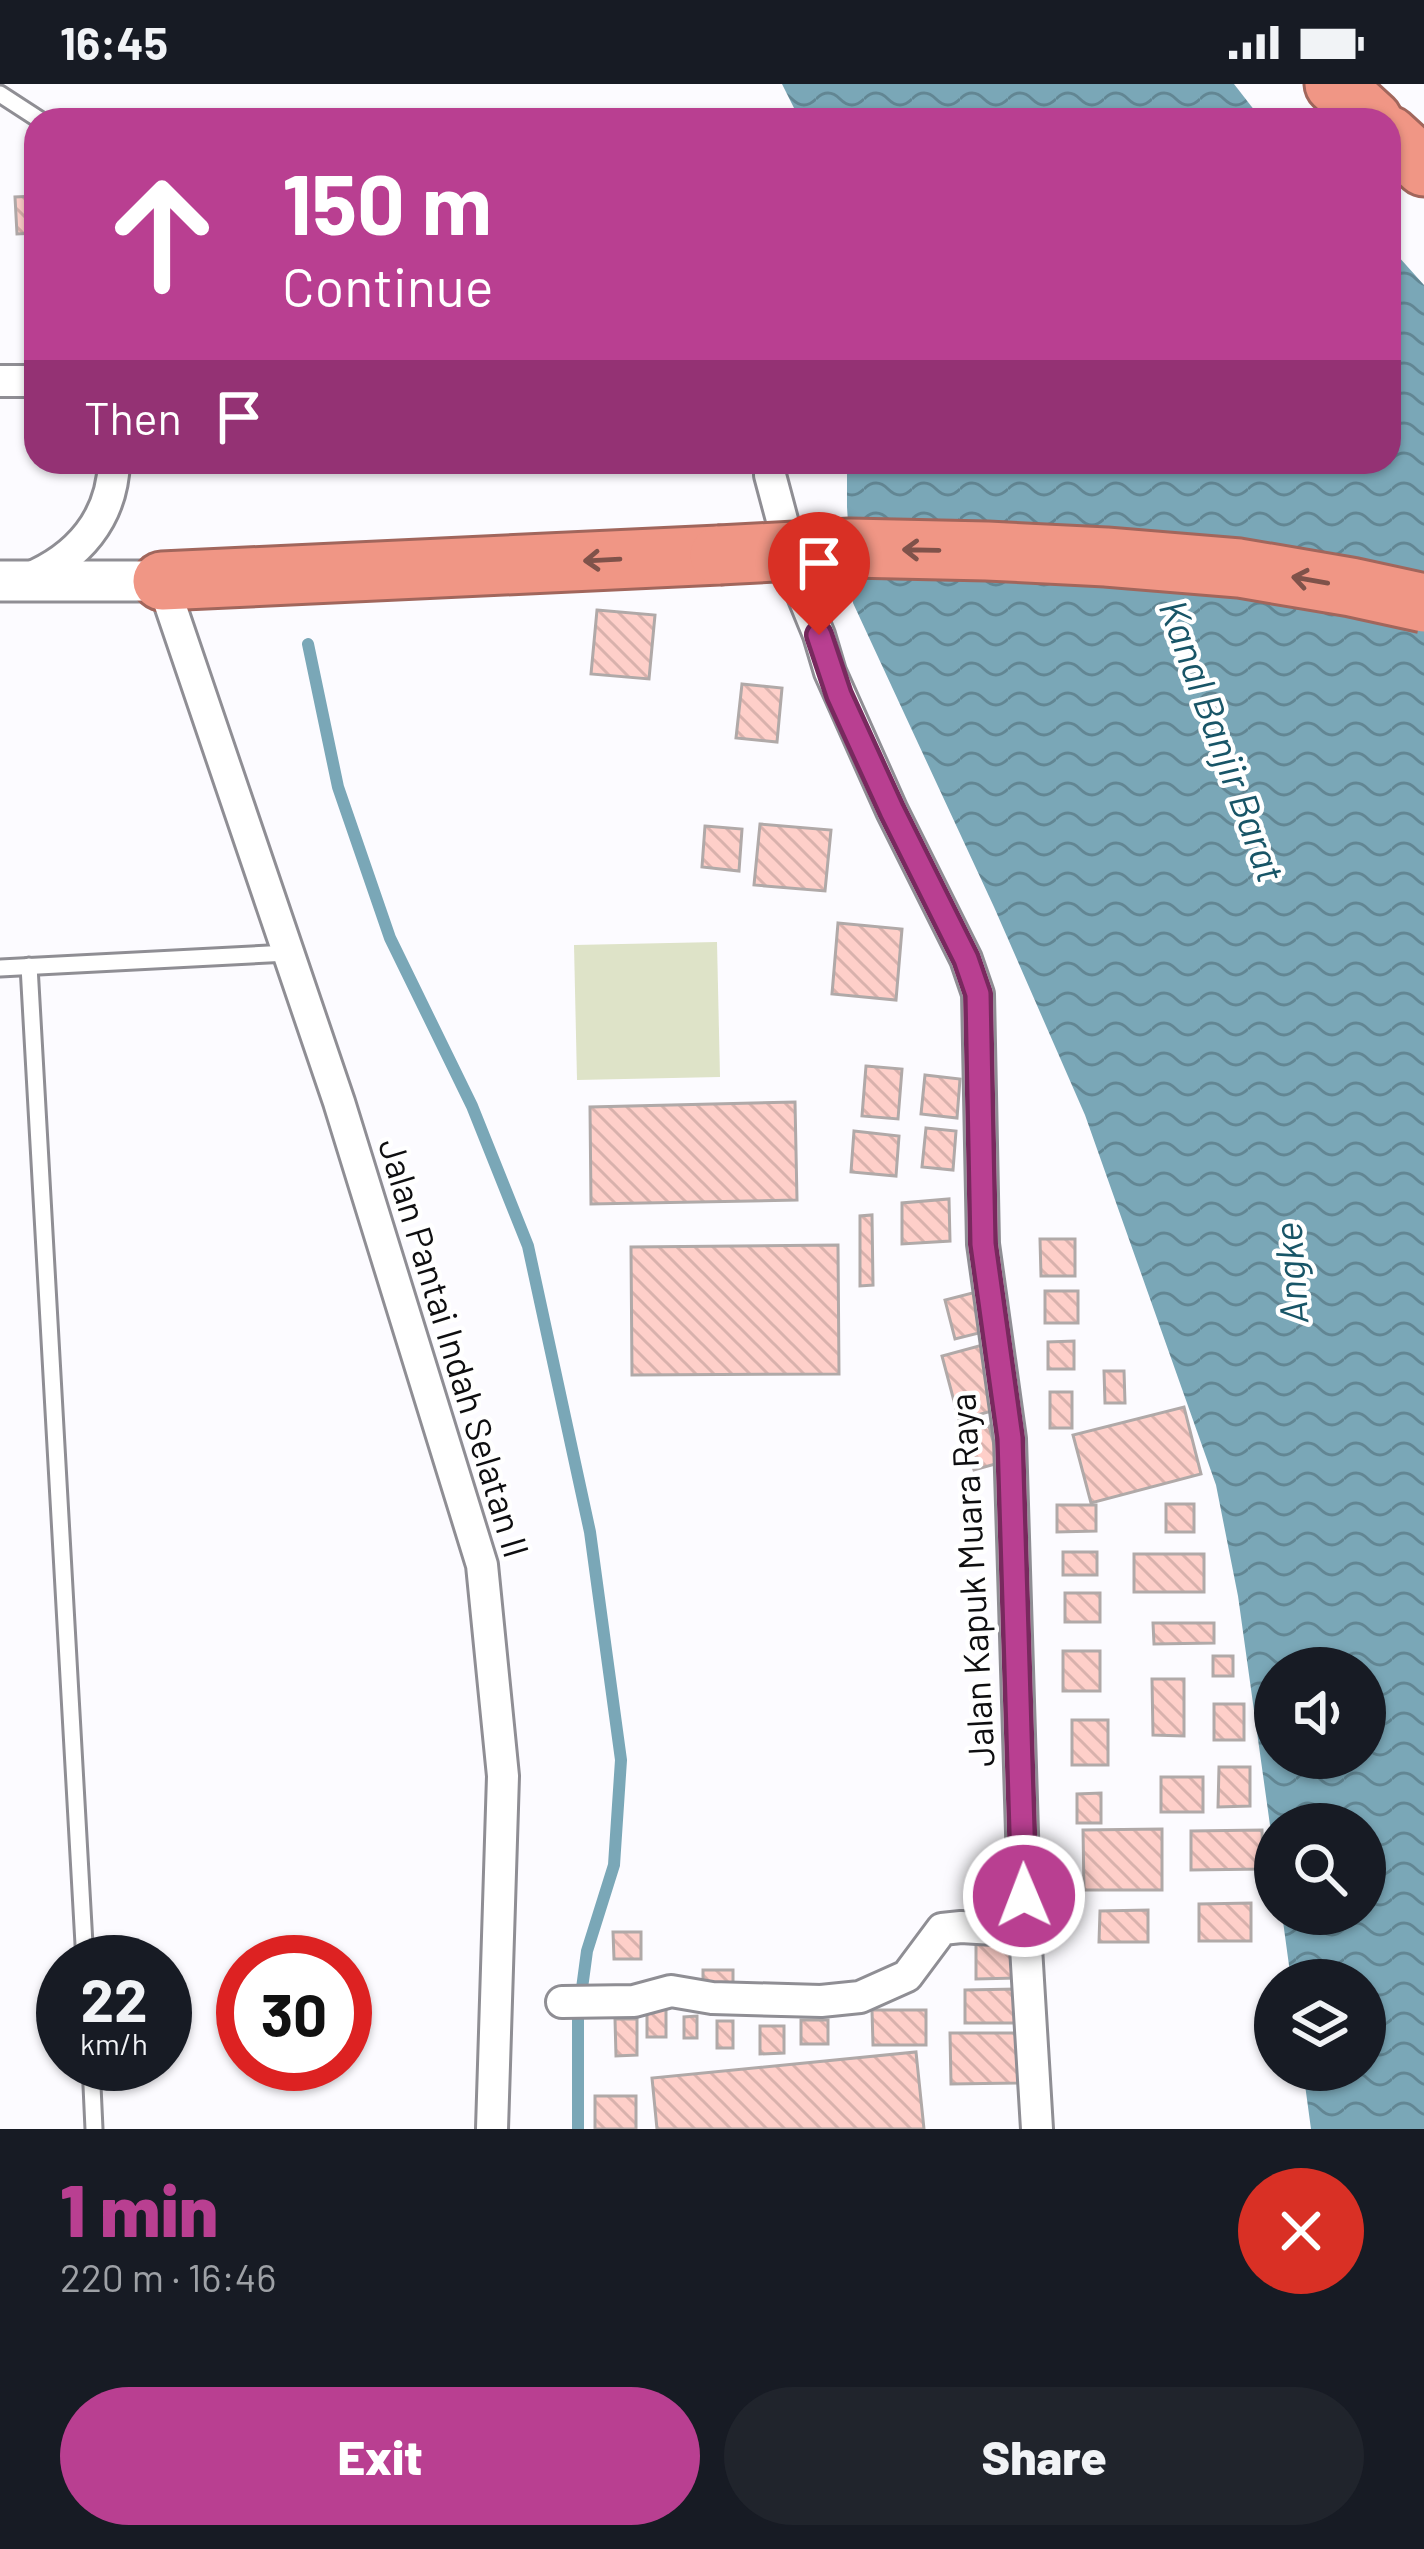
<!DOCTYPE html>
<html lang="en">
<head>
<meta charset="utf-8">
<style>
	body { margin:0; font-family:Barlow,sans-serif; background:#20242c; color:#f1f3f6; height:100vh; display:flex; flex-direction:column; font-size:45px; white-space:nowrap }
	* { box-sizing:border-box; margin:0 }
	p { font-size:39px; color:#9ea1a6 }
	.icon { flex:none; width:66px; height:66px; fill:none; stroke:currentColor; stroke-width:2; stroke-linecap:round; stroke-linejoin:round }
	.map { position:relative; height:2045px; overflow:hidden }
	.sheet { display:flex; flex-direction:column; background:#171b24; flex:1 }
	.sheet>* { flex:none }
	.top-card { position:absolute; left:24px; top:24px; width:1377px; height:366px; border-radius:36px; box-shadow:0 3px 9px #0004; background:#b93f91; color:#fff; overflow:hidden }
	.buttons { position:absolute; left:1254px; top:1563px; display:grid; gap:24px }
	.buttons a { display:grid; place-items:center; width:132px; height:132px; border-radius:50%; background:#171b24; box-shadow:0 3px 9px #0004; font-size:60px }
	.speed { position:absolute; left:36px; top:1851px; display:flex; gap:24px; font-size:60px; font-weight:700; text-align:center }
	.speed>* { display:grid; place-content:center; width:156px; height:156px; border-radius:50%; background:#171b24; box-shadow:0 3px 9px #0004; line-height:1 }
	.speed small { font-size:30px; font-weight:400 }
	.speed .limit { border:18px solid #d22; background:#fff; color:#111 }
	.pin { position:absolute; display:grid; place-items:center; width:102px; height:102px; color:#fff; margin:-123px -51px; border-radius:50% 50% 50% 0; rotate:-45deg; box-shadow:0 0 12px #0007 }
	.pin .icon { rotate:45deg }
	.me { position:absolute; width:132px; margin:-66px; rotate:359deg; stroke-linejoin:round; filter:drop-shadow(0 0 9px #0008) }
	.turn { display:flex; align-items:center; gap:42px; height:252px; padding:0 60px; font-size:54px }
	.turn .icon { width:156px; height:156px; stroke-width:2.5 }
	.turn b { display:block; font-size:84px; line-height:102px }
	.then { display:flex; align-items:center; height:114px; padding:0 60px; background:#0003; gap:24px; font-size:45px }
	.round { display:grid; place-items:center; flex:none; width:126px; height:126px; border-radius:63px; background:#20242c }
	.overview { display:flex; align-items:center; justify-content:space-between; height:204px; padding:0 60px }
	h1 { font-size:72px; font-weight:800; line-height:90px; color:#b93f91 }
	.action { display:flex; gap:24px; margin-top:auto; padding:24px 60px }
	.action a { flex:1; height:138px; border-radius:72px; background:#b93f91; color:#fff; font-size:48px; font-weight:800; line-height:138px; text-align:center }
	.action a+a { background:#20242c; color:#f1f3f6 }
	.status { display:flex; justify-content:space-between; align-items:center; height:84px; padding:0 60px; background:#171b24; direction:ltr }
	.status svg { height:33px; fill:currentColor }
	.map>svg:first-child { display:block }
	.green { fill:#dee3c8 }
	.water { fill:url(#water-waves); fill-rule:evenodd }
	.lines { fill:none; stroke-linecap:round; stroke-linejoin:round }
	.stream { stroke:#7aa7b7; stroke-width:12 }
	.building { fill:url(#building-back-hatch); stroke:#b0a9a8; stroke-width:3 }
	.service-casing { stroke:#8f8e94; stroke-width:21 }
	.minor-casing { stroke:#8f8e94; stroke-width:36 }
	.tertiary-casing { stroke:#8f8e94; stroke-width:45 }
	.motorway-casing { stroke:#a1665c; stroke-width:63 }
	.service { stroke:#fff; stroke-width:15 }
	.minor { stroke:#fff; stroke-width:30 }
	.tertiary { stroke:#fff; stroke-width:39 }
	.motorway { stroke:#f09685; stroke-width:57 }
	.motorway-bridge-casing { stroke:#a1665c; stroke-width:63; stroke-linecap:butt }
	.motorway-bridge { stroke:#f09685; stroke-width:57 }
	.oneway { stroke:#7f524a }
	.route-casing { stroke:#78295e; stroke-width:30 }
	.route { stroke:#b93f91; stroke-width:21 }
	.labels { text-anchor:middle; stroke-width:9; stroke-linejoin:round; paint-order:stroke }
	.street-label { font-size:36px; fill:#0e0e10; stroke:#fff }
	.water-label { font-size:39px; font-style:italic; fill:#185567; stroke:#fff }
</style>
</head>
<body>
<div class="status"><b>16:45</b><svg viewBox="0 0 49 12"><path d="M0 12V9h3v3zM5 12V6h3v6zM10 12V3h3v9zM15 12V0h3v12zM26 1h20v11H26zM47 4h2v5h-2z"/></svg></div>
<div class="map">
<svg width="1424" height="2045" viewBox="0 0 1424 2045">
	<defs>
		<pattern id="water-waves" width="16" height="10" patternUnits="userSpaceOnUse" patternTransform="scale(3)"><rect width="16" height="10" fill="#7aa7b7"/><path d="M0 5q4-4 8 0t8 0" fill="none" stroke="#628693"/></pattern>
		<pattern id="building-back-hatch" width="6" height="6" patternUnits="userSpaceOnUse" patternTransform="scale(3)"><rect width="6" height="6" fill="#fecfc9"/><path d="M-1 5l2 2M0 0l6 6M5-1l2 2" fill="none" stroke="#d8b1ac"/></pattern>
	</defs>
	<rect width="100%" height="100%" fill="#fcfbff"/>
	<path class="green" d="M717,858L720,993L577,996L574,861Z"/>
	<g class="water">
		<path d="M782,0H1234L1262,36H800Z"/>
		<path d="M1389,162L1424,201V2045H1311L1303,1986H1365V1896H1291L1282,1830H1365V1740H1275V1777L1238,1512L1216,1401L1085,1031L994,823L853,519L847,423V378H1389ZM1275,1584H1365V1674H1275Z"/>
	</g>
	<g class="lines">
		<path class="stream" d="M308,560L338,703L390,854L472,1022L528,1162L590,1448L621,1676L614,1781L587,1867L578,1934V2045"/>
	</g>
	<g class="building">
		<path d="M36,112V149L17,150L15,113Z"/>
		<path d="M597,526L655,531L649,595L591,590Z"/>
		<path d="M742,600L782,604L777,658L736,654Z"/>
		<path d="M760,740L831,746L825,807L754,801Z"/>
		<path d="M705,742L742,745L739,787L702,783Z"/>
		<path d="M838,839L902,845L896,916L832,910Z"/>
		<path d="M866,982L902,985L898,1035L862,1032Z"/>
		<path d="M925,991L960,995L957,1034L921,1030Z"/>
		<path d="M795,1018L797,1116L591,1120L590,1023Z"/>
		<path d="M926,1044L956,1047L953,1086L922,1083Z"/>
		<path d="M854,1047L899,1052L896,1092L851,1088Z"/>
		<path d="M949,1115L950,1157L902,1160V1119Z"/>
		<path d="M872,1131L873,1201L860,1202V1132Z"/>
		<path d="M1040,1155H1075V1192H1041Z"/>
		<path d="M838,1161L839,1290L632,1291L631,1163Z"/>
		<path d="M980,1207L991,1246L955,1255L945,1216Z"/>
		<rect x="1045" y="1207" width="33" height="32"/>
		<path d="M1074,1257V1285H1048V1258Z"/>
		<path d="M986,1260L1003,1324L959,1336L942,1272Z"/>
		<path d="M1104,1287H1124L1125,1319H1105Z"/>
		<rect x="1050" y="1308" width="22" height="36"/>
		<path d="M1184,1323L1201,1390L1091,1419L1073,1351Z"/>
		<path d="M989,1342L999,1379L974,1386L963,1349Z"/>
		<rect x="1166" y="1420" width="28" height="28"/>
		<path d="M1057,1421H1096V1447L1057,1448Z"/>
		<rect x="1063" y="1468" width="34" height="23"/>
		<rect x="1134" y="1470" width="70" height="38"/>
		<rect x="1065" y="1509" width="35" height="29"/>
		<path d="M1153,1539H1214V1559L1154,1560Z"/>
		<rect x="1063" y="1567" width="37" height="40"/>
		<rect x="1213" y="1572" width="20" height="20"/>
		<path d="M1152,1595H1184V1652L1153,1651Z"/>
		<rect x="1214" y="1620" width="30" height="36"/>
		<rect x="1072" y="1636" width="36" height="45"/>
		<path d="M1219,1683H1250V1722L1218,1723Z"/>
		<rect x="1161" y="1693" width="42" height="35"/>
		<path d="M1101,1709V1739H1077V1710Z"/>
		<path d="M1162,1745V1806H1084L1083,1746Z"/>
		<path d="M1262,1746L1263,1785L1191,1786V1747Z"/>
		<path d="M1251,1819V1857H1199V1820Z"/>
		<path d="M1148,1826V1858H1099L1100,1827Z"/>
		<path d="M613,1848H641V1875H614Z"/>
		<path d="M1021,1858V1894L976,1895V1859Z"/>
		<path d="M703,1886H733V1906L703,1907Z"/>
		<path d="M1017,1905V1939H965V1906Z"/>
		<rect x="647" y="1919" width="19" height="34"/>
		<path d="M872,1926H926V1961H873Z"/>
		<path d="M697,1932V1954H684V1933Z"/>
		<path d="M615,1935H637V1971L616,1972Z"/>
		<rect x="801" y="1936" width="27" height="24"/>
		<rect x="717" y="1937" width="16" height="27"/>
		<path d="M760,1942H784V1969L760,1970Z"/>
		<path d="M950,1949H1019V1999L951,2000Z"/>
		<path d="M916,1968L924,2045H657L652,1994Z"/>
		<rect x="595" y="2012" width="41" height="33"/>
	</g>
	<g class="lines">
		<g class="service-casing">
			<g id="service">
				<path d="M0,10L40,36"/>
				<path d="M29,882L85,1878"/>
				<path d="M0,884L288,869"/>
				<path d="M91,1980L94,2045"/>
			</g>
		</g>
		<g class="minor-casing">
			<g id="minor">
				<path d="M0,297H36"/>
				<path d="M770,378V391L801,507L819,551L830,588L892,727L966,875L978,910L983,1160L1010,1355L1025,1847L1037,2045"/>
				<path d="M27,495C78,474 112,435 114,378"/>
				<path d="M162,497L339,1018L482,1481L503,1692L492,2045"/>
				<path d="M562,1918L634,1917L671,1907L712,1914L821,1917L860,1913L907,1892L942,1845L961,1843L1025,1847"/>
			</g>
		</g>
		<g class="tertiary-casing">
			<path id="tertiary" d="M0,497H162"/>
		</g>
		<g class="motorway-casing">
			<g id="motorway">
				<path d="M1334,0L1373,36"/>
				<path d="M1389,51L1424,83"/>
				<path d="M162,497L719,471"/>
			</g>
		</g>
		<use href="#service" class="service"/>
		<use href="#minor" class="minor"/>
		<use href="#tertiary" class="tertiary"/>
		<use href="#motorway" class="motorway"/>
		<g class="motorway-bridge-casing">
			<path id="motorway-bridge" d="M719,471L850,464L987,467L1106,473L1239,484L1351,503L1424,519"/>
		</g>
		<use href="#motorway-bridge" class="motorway-bridge"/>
	</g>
	<defs><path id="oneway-shaft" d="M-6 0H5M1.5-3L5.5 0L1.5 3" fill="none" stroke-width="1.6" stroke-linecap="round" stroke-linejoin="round" transform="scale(3)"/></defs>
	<g class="oneway">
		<use href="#oneway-shaft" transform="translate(921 466) rotate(-179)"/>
		<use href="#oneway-shaft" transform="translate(602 476) rotate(177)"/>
		<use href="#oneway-shaft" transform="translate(1310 496) rotate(-170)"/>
	</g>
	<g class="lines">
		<g class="route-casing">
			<path id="route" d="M819,551L839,611L892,727L966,875L978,910L983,1160L1010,1354L1024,1812"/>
		</g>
		<use href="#route" class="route"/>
	</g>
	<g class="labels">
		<g class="street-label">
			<text transform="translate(454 1264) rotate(73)" y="13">Jalan Pantai Indah Selatan II</text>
			<text transform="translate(972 1496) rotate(-93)" y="13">Jalan Kapuk Muara Raya</text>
		</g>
		<g class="water-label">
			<text transform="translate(1222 657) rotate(70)" y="14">Kanal Banjir Barat</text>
			<text transform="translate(1291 1189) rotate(-94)" y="14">Angke</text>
		</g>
	</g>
</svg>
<div class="buttons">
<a><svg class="icon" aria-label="sound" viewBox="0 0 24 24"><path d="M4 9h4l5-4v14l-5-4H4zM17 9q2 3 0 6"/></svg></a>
<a><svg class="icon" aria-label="search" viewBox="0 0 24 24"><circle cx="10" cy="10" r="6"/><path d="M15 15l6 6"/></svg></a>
<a><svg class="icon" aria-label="layers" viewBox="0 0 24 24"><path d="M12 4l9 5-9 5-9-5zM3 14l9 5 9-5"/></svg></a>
</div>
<div class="speed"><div>22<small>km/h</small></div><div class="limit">30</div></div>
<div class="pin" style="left:819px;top:551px;background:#d93025"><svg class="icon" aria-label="arrive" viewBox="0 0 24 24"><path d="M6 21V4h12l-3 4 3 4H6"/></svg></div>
<svg class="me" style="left:1024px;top:1812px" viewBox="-20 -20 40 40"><circle r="17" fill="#b93f91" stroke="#fff" stroke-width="3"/><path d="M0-11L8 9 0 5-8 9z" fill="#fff"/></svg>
<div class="top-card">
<div class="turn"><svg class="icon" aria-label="ahead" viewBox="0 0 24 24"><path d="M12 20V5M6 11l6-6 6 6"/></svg><div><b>150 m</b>Continue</div></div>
<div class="then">Then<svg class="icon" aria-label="arrive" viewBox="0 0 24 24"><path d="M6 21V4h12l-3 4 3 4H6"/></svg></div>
</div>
</div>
<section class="sheet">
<div class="overview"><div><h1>1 min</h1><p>220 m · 16:46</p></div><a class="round" style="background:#d93025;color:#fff"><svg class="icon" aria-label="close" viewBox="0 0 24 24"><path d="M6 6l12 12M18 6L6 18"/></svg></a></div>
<div class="action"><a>Exit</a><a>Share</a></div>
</section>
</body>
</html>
